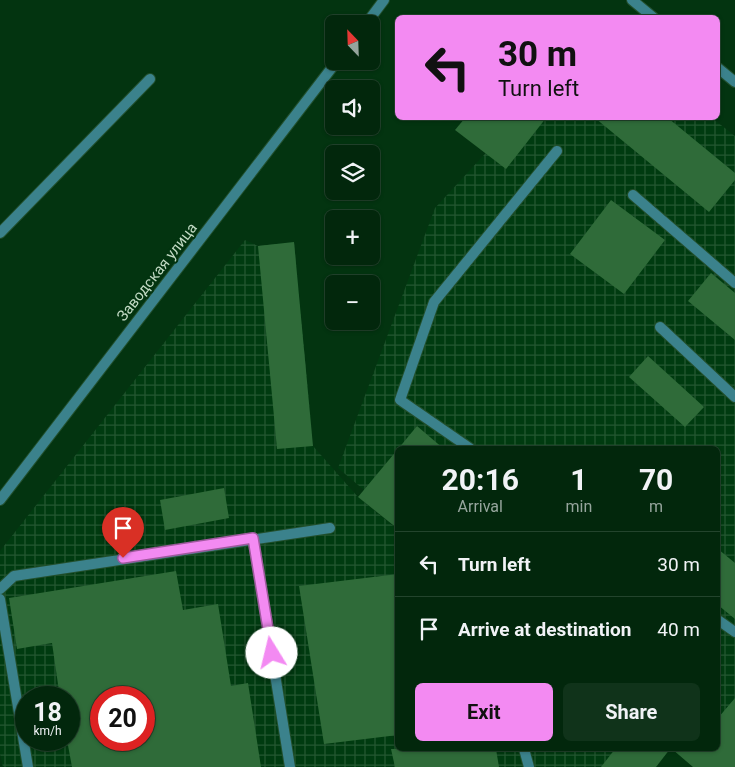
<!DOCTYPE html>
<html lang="en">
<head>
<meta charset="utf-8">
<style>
	body { margin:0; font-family:Roboto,sans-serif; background:#10331a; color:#f1f3f6; height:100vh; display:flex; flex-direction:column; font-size:19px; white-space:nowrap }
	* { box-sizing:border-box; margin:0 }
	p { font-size:16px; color:#96a59d }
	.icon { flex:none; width:28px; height:28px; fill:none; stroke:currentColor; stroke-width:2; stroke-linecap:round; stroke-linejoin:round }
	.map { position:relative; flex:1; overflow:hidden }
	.side { position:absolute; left:395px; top:446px; width:325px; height:305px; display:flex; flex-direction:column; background:#02270c; border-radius:8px; box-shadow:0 1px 4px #0004,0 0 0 1px #23442d }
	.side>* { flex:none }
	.guide { position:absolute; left:395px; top:15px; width:325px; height:105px; border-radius:8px; box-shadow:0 1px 4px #0004,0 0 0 1px #23442d; background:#f38af2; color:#111; overflow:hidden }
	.needle { width:32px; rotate:337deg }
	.fabs { position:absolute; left:325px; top:15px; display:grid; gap:10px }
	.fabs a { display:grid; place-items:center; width:55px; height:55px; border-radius:8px; background:#02270c; box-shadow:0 1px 4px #0004,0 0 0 1px #23442d; font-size:25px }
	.speed { position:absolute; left:15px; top:686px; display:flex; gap:10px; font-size:25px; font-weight:700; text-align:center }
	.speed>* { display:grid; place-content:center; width:65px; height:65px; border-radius:50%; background:#02270c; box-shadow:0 1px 4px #0004,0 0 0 1px #23442d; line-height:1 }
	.speed small { font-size:12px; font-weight:400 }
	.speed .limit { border:8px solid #d22; background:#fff; color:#111 }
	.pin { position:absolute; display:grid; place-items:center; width:42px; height:42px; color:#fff; margin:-51px -21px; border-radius:50% 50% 50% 0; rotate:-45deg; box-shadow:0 0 5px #0007 }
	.pin .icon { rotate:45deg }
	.me { position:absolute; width:55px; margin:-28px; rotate:351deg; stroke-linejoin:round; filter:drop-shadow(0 0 4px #0008) }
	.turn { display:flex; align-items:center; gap:18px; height:105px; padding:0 20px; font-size:22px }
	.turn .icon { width:65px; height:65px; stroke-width:2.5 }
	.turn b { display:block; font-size:35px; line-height:42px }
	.eta { display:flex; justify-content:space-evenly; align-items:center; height:85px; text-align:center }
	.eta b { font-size:30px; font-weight:700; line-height:35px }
	.action { display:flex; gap:10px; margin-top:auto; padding:10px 20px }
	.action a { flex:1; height:58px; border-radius:8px; background:#f38af2; color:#111; font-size:20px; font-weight:700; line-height:58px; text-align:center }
	.action a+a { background:#10331a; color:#f1f3f6 }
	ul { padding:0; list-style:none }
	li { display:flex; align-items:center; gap:15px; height:65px; padding:0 20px; border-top:1px solid #23442d }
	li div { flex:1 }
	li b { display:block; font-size:19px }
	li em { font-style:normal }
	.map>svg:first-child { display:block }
	.industrial { fill:url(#industrial-grid); fill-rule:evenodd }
	.building { fill:#2f6b39; fill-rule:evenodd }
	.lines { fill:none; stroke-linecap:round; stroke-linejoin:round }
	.service-casing { stroke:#224f2d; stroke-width:12 }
	.tertiary-casing { stroke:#224f2d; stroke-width:12 }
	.service { stroke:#3b828c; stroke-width:10 }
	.tertiary { stroke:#3b828c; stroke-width:10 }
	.route-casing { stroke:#9e5a9d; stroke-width:12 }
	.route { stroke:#f38af2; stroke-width:9 }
	.labels { text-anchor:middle; stroke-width:4; stroke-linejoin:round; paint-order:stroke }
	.street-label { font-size:15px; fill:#c2dac4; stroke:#033410 }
</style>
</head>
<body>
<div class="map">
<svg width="735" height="767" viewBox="0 0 735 767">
	<defs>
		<pattern id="industrial-grid" width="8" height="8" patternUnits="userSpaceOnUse" patternTransform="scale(1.25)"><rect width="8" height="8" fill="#003b10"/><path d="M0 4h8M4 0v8" fill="none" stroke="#245731"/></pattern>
	</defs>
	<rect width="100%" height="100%" fill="#033410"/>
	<g class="industrial">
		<path d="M518,118H712L735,136V767H696L674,749H718V449H398L397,518L338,468L435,208Z"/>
		<path d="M245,240L258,246L294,242L313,446L358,497L397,529L398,749H660L666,753L656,767H3L0,754V551ZM26,698H69V740H26ZM101,698H144V740H101Z"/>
	</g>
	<g class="building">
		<path d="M465,118H546L506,169L455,130Z"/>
		<path d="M595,118H668L735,173V180L709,212Z"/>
		<path d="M611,200L665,240L624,294L570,254Z"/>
		<path d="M294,242L313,446L277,449L258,246Z"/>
		<path d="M711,273L735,293V340L688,301Z"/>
		<path d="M648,356L704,407L685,427L629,377Z"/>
		<path d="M417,426L444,449H398Z"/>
		<path d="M398,449V529L358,497Z"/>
		<path d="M224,488L229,518L165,530L160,500Z"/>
		<path d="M718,549L735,563V619L718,605Z"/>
		<path d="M176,571L183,610L218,604L231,686L248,683L261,767H72L67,740L69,698H60L52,643L17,649L9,598ZM101,698H144V740H101Z"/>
		<path d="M398,574V735L324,744L299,586Z"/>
		<path d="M735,698V767H693L672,749H718V718Z"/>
		<path d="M391,749H496L499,767H395Z"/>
		<path d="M615,749H670L656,767H601Z"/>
	</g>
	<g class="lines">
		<g class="service-casing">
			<g id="service">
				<path d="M633,195L735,283"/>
				<path d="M0,233L150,79"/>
				<path d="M660,327L735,397"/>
				<path d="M471,449L400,400L434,302L557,151"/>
				<path d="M253,538L290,767"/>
				<path d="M0,589L14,576L330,528"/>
				<path d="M0,599L28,767"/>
				<path d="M718,620L735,632"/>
				<path d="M524,749L529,767"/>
			</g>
		</g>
		<g class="tertiary-casing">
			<g id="tertiary">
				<path d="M632,0L654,18"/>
				<path d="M366,24L384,0"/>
				<path d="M718,68L735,82"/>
				<path d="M0,500L337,61"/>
			</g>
		</g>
		<use href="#service" class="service"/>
		<use href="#tertiary" class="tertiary"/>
	</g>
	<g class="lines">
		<g class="route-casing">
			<path id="route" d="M123,558L253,538L272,653"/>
		</g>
		<use href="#route" class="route"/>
	</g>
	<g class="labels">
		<g class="street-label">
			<text transform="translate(157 272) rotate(-52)" y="5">Заводская улица</text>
		</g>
	</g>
</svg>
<div class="fabs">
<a><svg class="needle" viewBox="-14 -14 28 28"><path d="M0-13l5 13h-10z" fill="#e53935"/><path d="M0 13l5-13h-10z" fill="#96a59d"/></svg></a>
<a><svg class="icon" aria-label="sound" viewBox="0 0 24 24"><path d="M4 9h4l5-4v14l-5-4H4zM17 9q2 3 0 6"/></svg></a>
<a><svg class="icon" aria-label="layers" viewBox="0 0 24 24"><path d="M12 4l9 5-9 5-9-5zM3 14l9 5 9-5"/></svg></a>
<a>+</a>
<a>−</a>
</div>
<div class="speed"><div>18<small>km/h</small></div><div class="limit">20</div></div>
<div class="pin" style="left:123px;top:558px;background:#d93025"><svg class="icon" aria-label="arrive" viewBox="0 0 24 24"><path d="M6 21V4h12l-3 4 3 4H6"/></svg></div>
<svg class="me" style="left:272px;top:653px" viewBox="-20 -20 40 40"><circle r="19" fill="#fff"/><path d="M0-13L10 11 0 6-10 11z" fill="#f38af2"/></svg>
<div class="guide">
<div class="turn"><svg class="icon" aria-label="left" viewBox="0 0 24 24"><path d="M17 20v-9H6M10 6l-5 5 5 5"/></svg><div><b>30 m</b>Turn left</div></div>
</div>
<section class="side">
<div class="eta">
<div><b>20:16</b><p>Arrival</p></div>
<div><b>1</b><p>min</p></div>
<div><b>70</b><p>m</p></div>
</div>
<ul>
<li><svg class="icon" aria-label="left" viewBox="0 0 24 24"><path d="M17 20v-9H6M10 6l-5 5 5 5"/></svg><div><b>Turn left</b></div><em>30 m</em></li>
<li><svg class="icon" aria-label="arrive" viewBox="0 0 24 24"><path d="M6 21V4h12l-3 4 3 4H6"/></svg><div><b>Arrive at destination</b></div><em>40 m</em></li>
</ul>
<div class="action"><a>Exit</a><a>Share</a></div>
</section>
</div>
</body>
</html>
